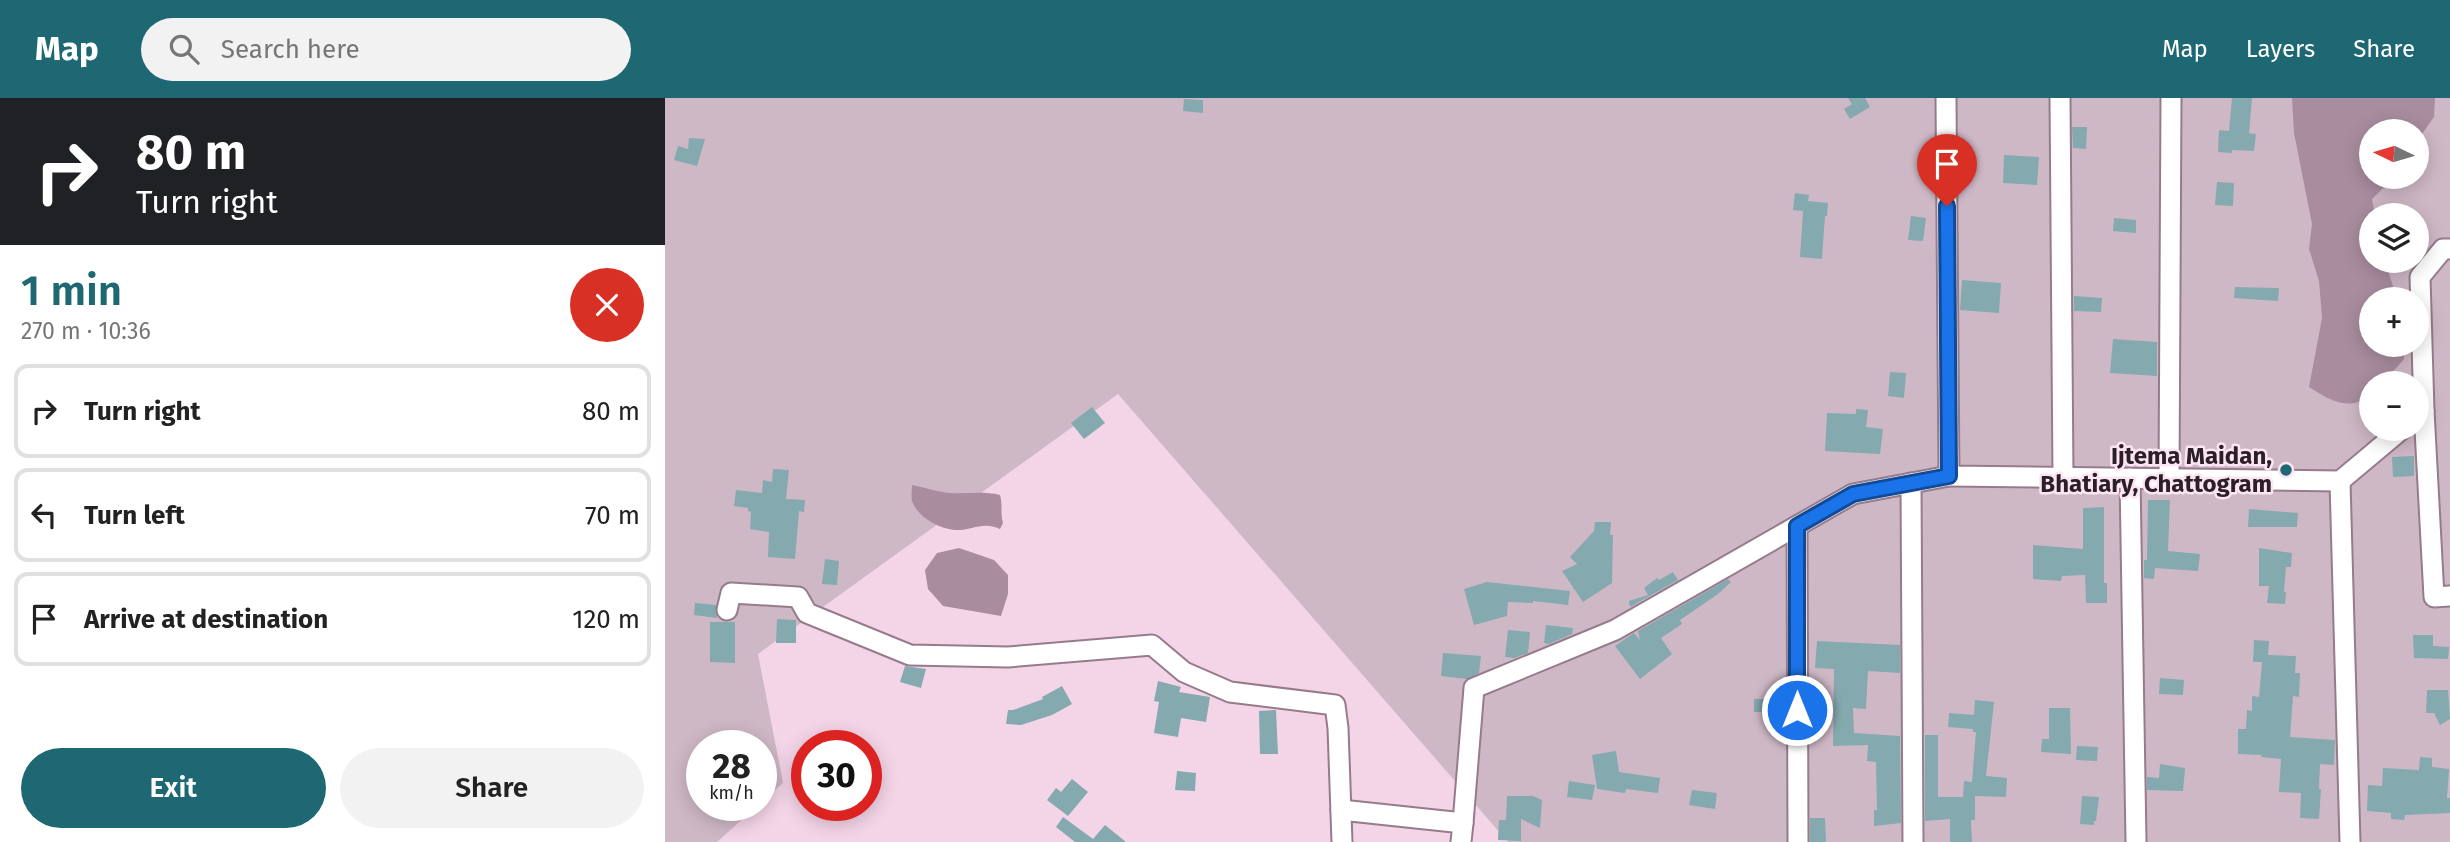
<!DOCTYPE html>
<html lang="en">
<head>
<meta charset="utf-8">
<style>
	body { margin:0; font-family:"Fira Sans",sans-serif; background:#f2f2f2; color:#222; height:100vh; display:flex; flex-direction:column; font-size:26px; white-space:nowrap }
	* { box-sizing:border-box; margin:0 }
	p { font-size:23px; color:#767676 }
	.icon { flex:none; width:38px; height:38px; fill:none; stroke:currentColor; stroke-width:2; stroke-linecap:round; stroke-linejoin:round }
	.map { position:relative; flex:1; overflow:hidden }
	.sheet { display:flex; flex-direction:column; background:#fff; width:665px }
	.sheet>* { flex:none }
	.top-card { background:#202124; color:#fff; overflow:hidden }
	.needle { width:46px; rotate:275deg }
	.controls { position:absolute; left:1694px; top:21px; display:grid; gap:14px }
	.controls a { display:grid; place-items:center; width:70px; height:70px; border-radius:50%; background:#fff; box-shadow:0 4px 18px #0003; font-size:35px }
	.speed { position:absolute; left:21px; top:632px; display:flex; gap:14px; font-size:35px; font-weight:700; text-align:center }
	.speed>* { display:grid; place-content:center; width:91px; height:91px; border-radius:50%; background:#fff; box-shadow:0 4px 18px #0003; line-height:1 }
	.speed small { font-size:18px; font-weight:400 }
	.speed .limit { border:10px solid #d22; background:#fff; color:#111 }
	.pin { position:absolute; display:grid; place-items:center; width:60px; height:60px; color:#fff; margin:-72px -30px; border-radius:50% 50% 50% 0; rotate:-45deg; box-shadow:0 0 7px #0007 }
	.pin .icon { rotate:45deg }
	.me { position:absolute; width:77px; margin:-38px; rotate:0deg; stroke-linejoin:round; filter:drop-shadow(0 0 5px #0008) }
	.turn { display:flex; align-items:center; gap:24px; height:147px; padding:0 21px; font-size:32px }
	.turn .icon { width:91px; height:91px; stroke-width:2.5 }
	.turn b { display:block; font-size:49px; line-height:60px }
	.round { display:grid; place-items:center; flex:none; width:74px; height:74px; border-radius:37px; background:#f2f2f2 }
	.summary { display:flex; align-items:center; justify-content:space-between; height:119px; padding:0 21px }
	h1 { font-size:42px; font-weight:600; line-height:52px; color:#1d6872 }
	.button { display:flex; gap:14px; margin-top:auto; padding:14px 21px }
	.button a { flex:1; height:80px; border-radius:42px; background:#1d6872; color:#fff; font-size:28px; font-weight:600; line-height:80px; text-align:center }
	.button a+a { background:#f2f2f2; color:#222 }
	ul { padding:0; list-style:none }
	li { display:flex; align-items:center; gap:21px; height:94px; margin:0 14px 10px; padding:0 7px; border:4px solid #e0e0e0; border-radius:14px }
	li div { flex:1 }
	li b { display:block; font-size:26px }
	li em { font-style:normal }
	header { display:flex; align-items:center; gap:42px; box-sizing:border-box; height:98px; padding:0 35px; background:#1d6872; color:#fff }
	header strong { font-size:33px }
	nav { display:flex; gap:38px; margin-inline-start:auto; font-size:24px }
	.search { width:490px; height:63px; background:#f2f2f2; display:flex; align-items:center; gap:18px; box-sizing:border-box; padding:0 24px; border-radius:38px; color:#767676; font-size:26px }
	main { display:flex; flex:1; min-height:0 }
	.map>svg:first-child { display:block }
	.green { fill:#cfb8c6; fill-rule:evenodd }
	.water { fill:#a98d9f }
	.building { fill:#84a9af }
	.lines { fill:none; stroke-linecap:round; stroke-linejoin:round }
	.minor-casing { stroke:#967b8c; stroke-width:23 }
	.minor { stroke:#fff; stroke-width:19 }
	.route-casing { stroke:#114b97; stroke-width:18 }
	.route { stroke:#1a73e8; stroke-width:12 }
	.poi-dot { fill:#1d6872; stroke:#fde4f3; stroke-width:2.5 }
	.labels { text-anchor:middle; stroke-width:5; stroke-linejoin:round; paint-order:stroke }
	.poi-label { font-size:24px; font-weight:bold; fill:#2b2027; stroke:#fde4f3; text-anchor:end }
</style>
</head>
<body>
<header>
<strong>Map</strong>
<div class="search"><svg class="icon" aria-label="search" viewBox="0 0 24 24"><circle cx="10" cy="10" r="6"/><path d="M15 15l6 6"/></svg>Search here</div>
<nav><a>Map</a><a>Layers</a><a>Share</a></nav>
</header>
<main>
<section class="sheet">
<div class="top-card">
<div class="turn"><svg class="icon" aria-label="right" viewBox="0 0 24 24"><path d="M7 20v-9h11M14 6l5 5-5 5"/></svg><div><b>80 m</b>Turn right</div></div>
</div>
<div class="summary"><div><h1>1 min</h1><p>270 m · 10:36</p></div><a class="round" style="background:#d93025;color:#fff"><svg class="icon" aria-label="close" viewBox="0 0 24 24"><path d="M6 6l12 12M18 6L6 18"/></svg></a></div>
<ul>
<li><svg class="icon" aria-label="right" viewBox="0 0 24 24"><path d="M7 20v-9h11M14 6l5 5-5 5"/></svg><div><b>Turn right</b></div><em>80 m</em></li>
<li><svg class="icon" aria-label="left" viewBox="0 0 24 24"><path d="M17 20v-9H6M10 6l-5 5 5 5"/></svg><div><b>Turn left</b></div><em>70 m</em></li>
<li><svg class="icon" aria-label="arrive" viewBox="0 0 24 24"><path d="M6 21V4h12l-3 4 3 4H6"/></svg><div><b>Arrive at destination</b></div><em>120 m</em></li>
</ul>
<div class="button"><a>Exit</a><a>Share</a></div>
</section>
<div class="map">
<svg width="1785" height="744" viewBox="0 0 1785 744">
	<rect width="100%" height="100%" fill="#f4d5e8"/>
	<path class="green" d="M0,0H1785V744H843L453,296L93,556L118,685L96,704V648H37V707H93L52,744H0ZM1706,33H1752V79H1706ZM1706,117H1752V163H1706ZM1706,201H1752V247H1706ZM1706,285H1752V331H1706Z"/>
	<g class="water">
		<path d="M1627,0H1770L1769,19L1752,43V33H1706V79H1726L1722,86L1707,101L1710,117H1706V163H1720L1732,201H1706V247H1739V261L1718,285H1706V296C1686,315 1664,302 1644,289L1657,220L1654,183L1644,151L1647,126L1629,35Z"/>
		<path d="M247,387C260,389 271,394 285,395C302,396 318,393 335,397C338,407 335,415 338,425L335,431C318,423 308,432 292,432C276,432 252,419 247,403C246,399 247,392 247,387Z"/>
		<path d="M294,450L329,462L343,477V496L336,518L278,508L263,491L260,472L272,455Z"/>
	</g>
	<g class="building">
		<path d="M1183,0H1200L1205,9L1185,21L1179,11L1187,6Z"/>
		<path d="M1567,0H1587L1584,35L1591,36L1589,53L1567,52V55L1553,54L1554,32L1564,33Z"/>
		<path d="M519,1L538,2V15L518,13Z"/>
		<path d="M1407,29H1422L1421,51L1408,50Z"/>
		<path d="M24,40L40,41L32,68L9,62L13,48L23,51Z"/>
		<path d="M1339,57L1374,59L1372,87L1338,85Z"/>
		<path d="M1552,84L1569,85L1568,108L1550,107Z"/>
		<path d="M1130,95L1144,97L1143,103L1163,105L1162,118H1160L1157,161L1135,159L1138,113L1128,112Z"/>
		<path d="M1246,118L1261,120L1258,143L1243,142Z"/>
		<path d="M1449,120L1471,122V135L1448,133Z"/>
		<path d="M1297,182L1336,185L1334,215L1295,212Z"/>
		<path d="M1570,189L1614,190L1613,203L1569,200Z"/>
		<path d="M1409,198L1437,200L1436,214L1409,213Z"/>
		<path d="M1448,241L1492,244V278L1445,275Z"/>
		<path d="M1225,274L1241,275L1239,300L1223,298Z"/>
		<path d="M427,309L440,325L419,341L406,325Z"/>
		<path d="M1191,311L1203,312L1201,329L1218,331L1215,356L1160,353L1162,315L1191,316Z"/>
		<path d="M1749,358V378L1728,379L1727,359Z"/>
		<path d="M108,371L124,372L121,401L140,402L139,414L134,413L130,461L103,459L104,434L85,431L86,414L83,413V410L69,408L71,392L97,395L98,382L107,384Z"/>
		<path d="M1483,402H1505L1503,453L1535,456L1533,473L1490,470L1489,481L1479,480V462H1482Z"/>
		<path d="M1439,409V485H1442V505H1421L1420,477L1397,478L1396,483L1368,481V447L1418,451V410Z"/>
		<path d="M1584,411L1633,415L1632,429H1583Z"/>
		<path d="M930,424H946L945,437H948L947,485L918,504L897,473L912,466L905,459L929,433Z"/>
		<path d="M1594,450L1627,455L1626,469H1621L1619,494H1621L1620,506L1602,505L1604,488H1594Z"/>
		<path d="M160,461L174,463L172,487L157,486Z"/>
		<path d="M1008,474L1013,482L965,509L964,503L983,497L979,490L992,480L994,482Z"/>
		<path d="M1063,481L1066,484L1053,496L1015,522L1017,526L996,540L1007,556L975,581L950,548L969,535L975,542L973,533Z"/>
		<path d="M822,484L905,493L903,507L868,503V505L843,504L842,518L809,527L799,491Z"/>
		<path d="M30,505L51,507L52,520L29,517Z"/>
		<path d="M112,521L131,522V545H111Z"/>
		<path d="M45,524H70V565L45,564Z"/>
		<path d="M881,527L908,530L907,536L884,546L879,545Z"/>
		<path d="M843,532L865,534L863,555L849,560L840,559Z"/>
		<path d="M1748,537H1768V548L1784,549L1783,561L1749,560Z"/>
		<path d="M1589,542L1604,543L1603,557L1631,558L1630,575H1635L1634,599L1628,598L1625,639L1670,642L1669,667L1655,666L1654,691H1656L1654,721L1635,720L1636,695L1614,694L1616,661L1596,659L1597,657L1573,656V631H1581L1582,612L1587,613V598L1594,599L1597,564H1588Z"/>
		<path d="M1152,543L1235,547V575L1203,573L1201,611L1188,610L1189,635L1235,638L1236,725L1209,728V712H1212L1211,664L1202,663L1203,647L1168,648L1169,571L1150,570Z"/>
		<path d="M778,555L816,558L814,575L802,581L776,578Z"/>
		<path d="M240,568L261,571L256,590L235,584Z"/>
		<path d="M1495,580L1519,582L1518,597L1494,596Z"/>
		<path d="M493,583L516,589L514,594L545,599L541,624L516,620L513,639L489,635L494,604L489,603Z"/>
		<path d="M397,588L407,606L387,617L356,627L341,626L343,612H348L378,601L377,599Z"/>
		<path d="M1762,592H1783L1785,621L1775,627L1769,615H1761Z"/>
		<rect x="1089" y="601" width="25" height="13"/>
		<path d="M1310,602L1329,604L1321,678L1342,680L1341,699L1310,698V722H1306L1307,744H1285V721L1260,723V637H1273V699H1298L1299,683L1307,684L1311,634H1308V631L1283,629L1284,615L1309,617Z"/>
		<path d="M1384,610H1405L1406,656L1376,654L1377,641H1384Z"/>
		<path d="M611,612L613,656H595L594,613Z"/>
		<path d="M1412,648L1433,649L1432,663L1411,662Z"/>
		<path d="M951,653L954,674L995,680L993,695L961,691L960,695L932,691L927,657Z"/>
		<path d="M1755,659L1767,660V669L1784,671L1782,700H1785V715L1740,717L1739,722L1726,721V715L1702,713L1703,687L1717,688L1718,670L1754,672Z"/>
		<path d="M1495,666L1520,670L1518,693L1482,692V679L1494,680Z"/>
		<path d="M512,673L531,675L530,693L510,692Z"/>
		<path d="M407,681L423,694L403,718L382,702L391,690L396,694Z"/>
		<path d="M904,683L930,687L927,702L902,699Z"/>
		<path d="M1027,692L1052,695L1050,711L1024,707Z"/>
		<path d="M842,698H868L877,702L875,730L856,721V743L833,742L834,722H841Z"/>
		<path d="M1417,698L1434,699L1431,723H1429V727L1415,726Z"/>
		<path d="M398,719L428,741L440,727L461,744H410L391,729Z"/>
		<path d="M1145,720H1160L1161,744H1145Z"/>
	</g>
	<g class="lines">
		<g class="minor-casing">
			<g id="minor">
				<path d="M1281,0L1284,378L1675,383L1737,331"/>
				<path d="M1395,0L1398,379"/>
				<path d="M1759,313L1769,499L1785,498"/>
				<path d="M1752,319L1759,313L1755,179L1778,151H1785"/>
				<path d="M1465,380L1471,744"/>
				<path d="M1504,381L1506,0"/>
				<path d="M1675,383L1685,744"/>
				<path d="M1246,385L1248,744"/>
				<path d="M1132,428L1133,744"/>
				<path d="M62,512L66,495L133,499L142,515L245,557L343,559L487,547L519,574L565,594L670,607L673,630L677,744"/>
				<path d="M676,712L798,725L796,744"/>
				<path d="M798,725L809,590L950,532L1188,396L1284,378"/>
			</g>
		</g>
		<use href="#minor" class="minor"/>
	</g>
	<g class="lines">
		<g class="route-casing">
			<path id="route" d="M1132,612V428L1188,396L1284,378L1282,108"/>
		</g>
		<use href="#route" class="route"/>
	</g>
	<circle class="poi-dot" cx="1621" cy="372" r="7"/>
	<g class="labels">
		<g class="poi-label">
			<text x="1607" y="366">Ijtema Maidan,<tspan x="1607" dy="28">Bhatiary, Chattogram</tspan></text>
		</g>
	</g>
</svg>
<div class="controls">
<a><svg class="needle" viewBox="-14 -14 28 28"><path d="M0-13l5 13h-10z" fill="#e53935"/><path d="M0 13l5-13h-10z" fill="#767676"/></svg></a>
<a><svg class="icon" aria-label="layers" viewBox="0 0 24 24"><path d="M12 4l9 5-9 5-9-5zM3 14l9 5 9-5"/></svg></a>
<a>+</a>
<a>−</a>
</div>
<div class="speed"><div>28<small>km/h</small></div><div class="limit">30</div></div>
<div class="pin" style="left:1282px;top:108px;background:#d93025"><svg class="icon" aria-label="arrive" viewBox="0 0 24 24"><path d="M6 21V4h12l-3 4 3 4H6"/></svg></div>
<svg class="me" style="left:1132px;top:612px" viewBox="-20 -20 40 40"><circle r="17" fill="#1a73e8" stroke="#fff" stroke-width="3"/><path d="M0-11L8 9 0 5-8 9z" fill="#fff"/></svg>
</div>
</main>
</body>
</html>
